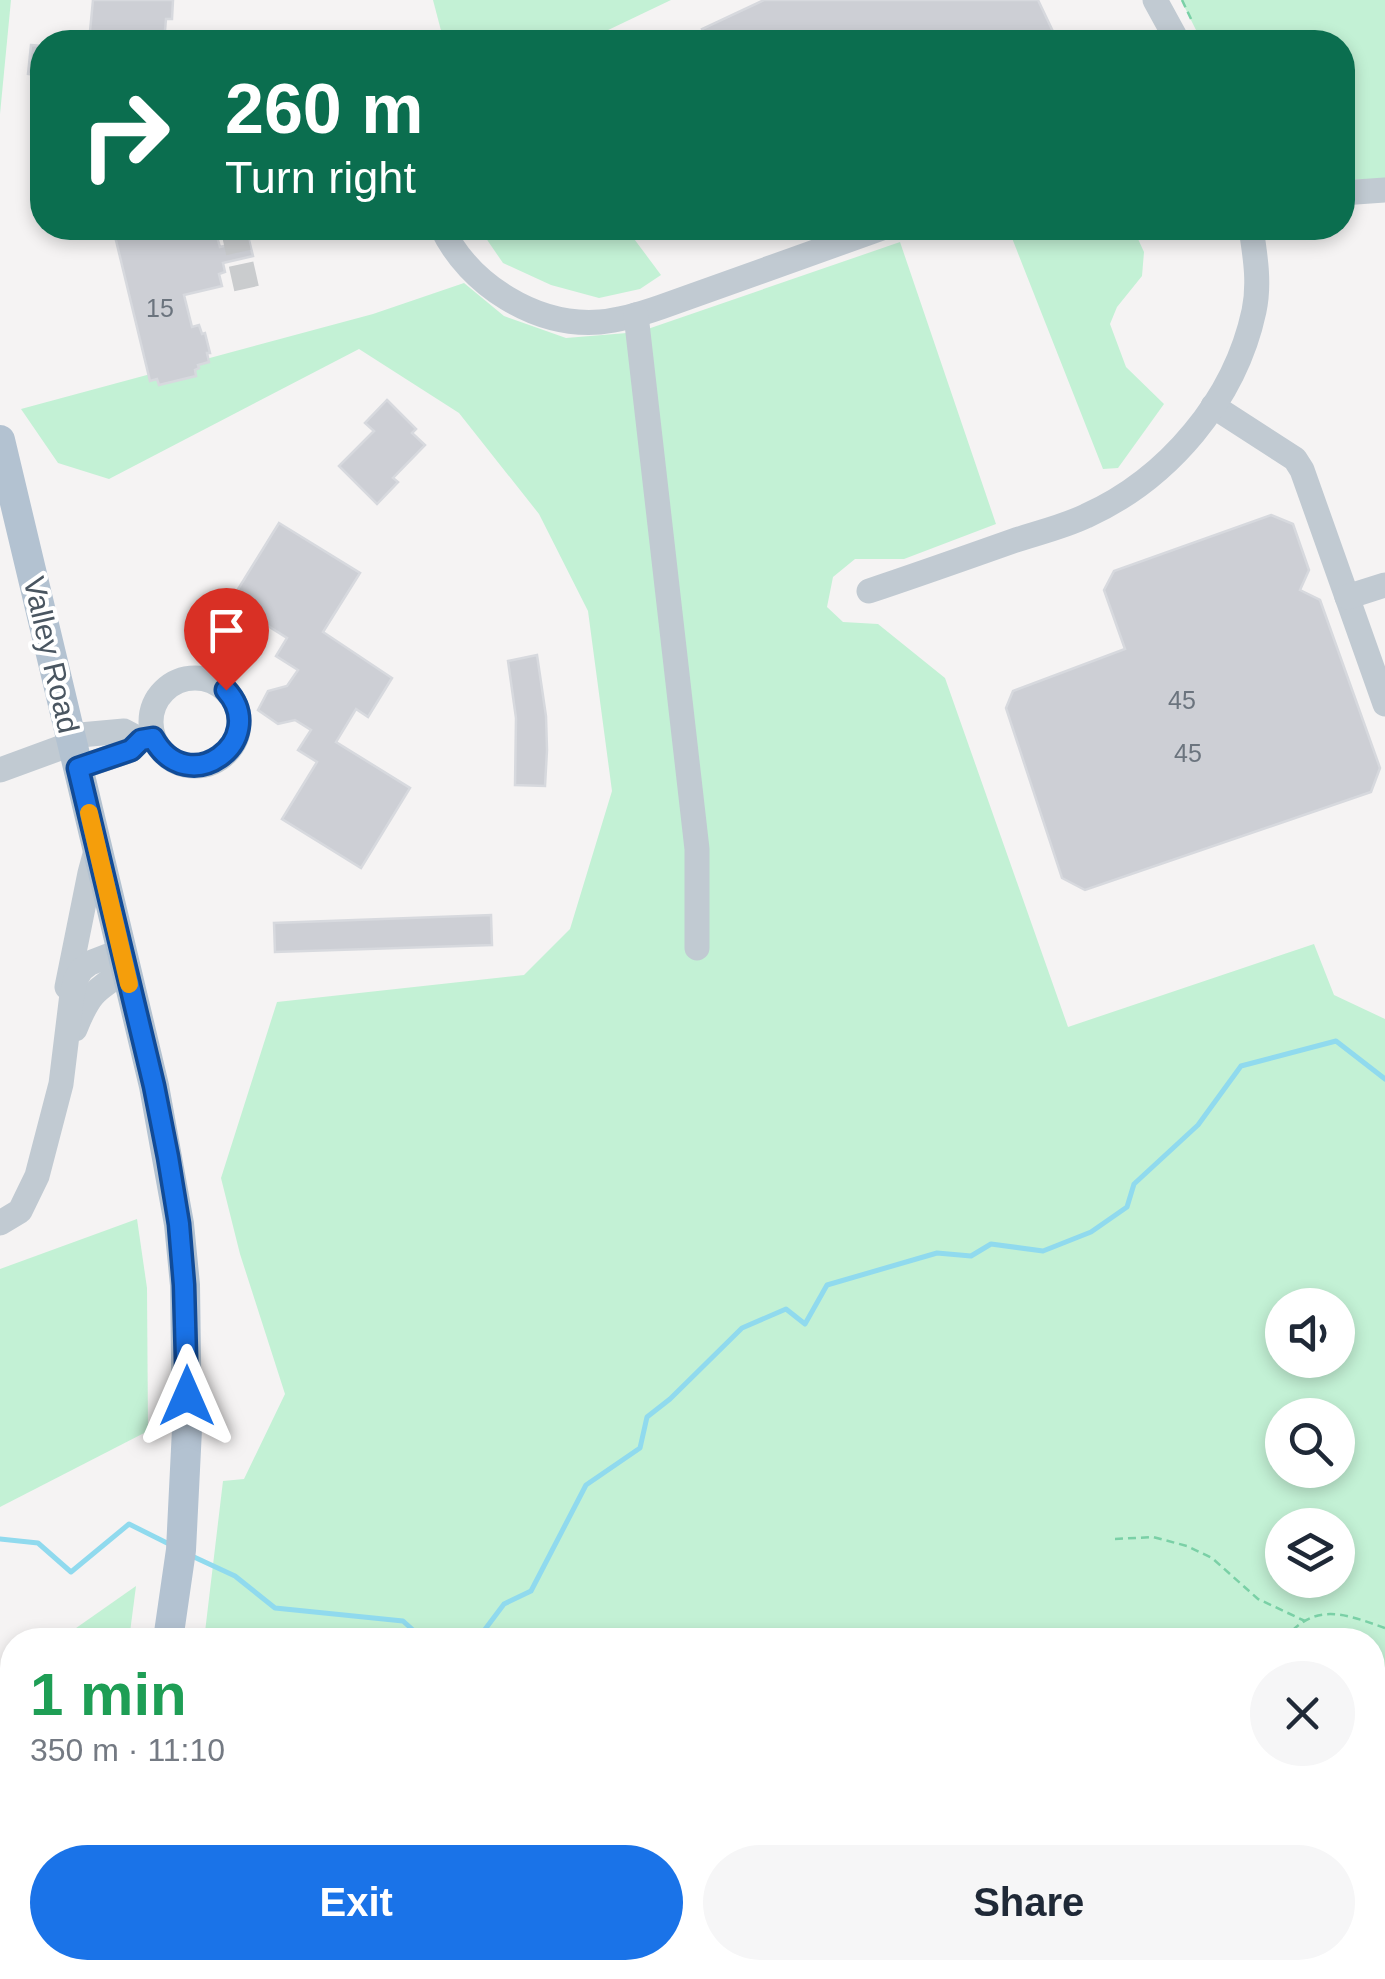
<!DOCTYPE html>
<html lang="en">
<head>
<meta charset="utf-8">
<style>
	body { margin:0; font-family:Arial,sans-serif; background:#f6f6f7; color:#1f2937; height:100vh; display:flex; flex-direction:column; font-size:38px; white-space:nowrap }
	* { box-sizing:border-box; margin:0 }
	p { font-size:32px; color:#747a83 }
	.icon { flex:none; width:55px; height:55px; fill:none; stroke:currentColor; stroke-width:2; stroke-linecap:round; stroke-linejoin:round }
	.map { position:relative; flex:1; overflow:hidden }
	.details { position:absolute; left:0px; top:1628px; width:1385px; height:352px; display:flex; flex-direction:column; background:#fff; border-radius:40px 40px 0 0; box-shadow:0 5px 15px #0003 }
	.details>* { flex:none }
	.top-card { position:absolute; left:30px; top:30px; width:1325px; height:210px; border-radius:40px; box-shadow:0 5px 15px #0003; background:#0b6e4f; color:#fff; overflow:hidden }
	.buttons { position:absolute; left:1265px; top:1288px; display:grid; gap:20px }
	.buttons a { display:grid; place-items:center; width:90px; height:90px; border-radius:50%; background:#fff; box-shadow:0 5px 15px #0003; font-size:50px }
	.pin { position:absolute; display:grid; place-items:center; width:85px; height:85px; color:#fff; margin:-102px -42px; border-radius:50% 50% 50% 0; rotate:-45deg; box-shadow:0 0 10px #0007 }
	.pin .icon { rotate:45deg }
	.me { position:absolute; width:110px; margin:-55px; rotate:0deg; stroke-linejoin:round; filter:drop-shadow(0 0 8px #0008) }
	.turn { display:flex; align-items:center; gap:35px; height:210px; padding:0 30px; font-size:45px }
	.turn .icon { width:130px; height:130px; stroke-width:2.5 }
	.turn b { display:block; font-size:70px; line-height:85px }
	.round { display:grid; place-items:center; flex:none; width:105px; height:105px; border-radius:52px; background:#f6f6f7 }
	.summary { display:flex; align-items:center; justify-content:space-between; height:170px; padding:0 30px }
	h1 { font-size:60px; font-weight:800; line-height:75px; color:#1e9e55 }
	.action { display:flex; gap:20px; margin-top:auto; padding:20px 30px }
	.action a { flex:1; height:115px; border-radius:60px; background:#1a73e8; color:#fff; font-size:40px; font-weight:800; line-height:115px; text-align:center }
	.action a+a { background:#f6f6f7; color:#1f2937 }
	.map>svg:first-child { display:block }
	.green { fill:#c3f1d5; fill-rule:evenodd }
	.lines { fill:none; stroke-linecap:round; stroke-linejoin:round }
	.stream { stroke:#90daee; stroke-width:5 }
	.building { fill:#cdcfd5; stroke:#d7d9de; stroke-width:2.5 }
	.minor-tunnel { stroke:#caccce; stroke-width:25; stroke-dasharray:25 12; stroke-linecap:butt }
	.path { stroke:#7ad0a6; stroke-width:2.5; stroke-dasharray:8 5; stroke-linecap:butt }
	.minor { stroke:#c1cad2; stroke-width:25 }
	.major { stroke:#b3c2d1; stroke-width:30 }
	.route-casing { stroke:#114b97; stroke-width:25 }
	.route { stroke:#1a73e8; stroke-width:18 }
	.slow { stroke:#f59e0b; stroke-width:18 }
	.labels { text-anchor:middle; stroke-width:8; stroke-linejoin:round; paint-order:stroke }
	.number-label { font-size:25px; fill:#6b747e }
	.street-label { font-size:30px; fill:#4a5661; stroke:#fff }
</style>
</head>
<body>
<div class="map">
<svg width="1385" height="1979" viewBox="0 0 1385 1979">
	<rect width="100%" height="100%" fill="#f5f3f3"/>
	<g class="green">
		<path d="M0,0H11L0,114Z"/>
		<path d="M433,0H671L583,42H444Z"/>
		<path d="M1181,0H1385V179L1343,180L1342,42H1202Z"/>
		<path d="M479,228H626L661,275L640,289L599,298L551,285L503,263Z"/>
		<path d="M1008,228H1133L1144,252L1142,276L1117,307L1110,324L1126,367L1164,404L1118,468L1103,469Z"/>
		<path d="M900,242L996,524L904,559H855L833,577L827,607L843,622L878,624L945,678L1068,1027L1314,944L1334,995L1385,1019V1979H1017L999,1968H1372V1640H214L205,1632L223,1481L244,1479L285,1394L240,1254L221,1178L277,1002L524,975L570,929L612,791L588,611L539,514L459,413L359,349L109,479L58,463L21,409L373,314L464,283L504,316L566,338L639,332ZM1282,1305H1338V1360H1282ZM1282,1415H1338V1470H1282ZM1282,1525H1338V1580H1282Z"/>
		<path d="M137,1219L147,1288L148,1431L0,1507V1269Z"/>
		<path d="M136,1586L129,1640H59Z"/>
		<path d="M12,1672V1968H38L35,1979H0V1681Z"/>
	</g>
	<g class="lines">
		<g class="stream">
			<path d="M0,1539L38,1543L71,1572L129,1524L167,1543"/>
			<path d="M194,1557L235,1576L275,1608L403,1621L424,1640"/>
			<path d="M477,1640L504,1604L531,1591L586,1485L640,1448L647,1417L670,1399L742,1328L786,1309L805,1324L827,1285L937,1253L971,1256L991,1244L1043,1251L1091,1232L1127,1207L1134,1184L1198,1125L1241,1066L1336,1041L1385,1079"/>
		</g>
	</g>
	<g class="building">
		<path d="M93,0H173L172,19H166L164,42H89Z"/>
		<path d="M764,0H1038L1058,42H708L702,29Z"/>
		<path d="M31,45L42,46V76L28,74Z"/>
		<path d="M113,228H191L192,230L208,228L211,238L217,237L220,247L249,240L253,256L223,263L225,272L219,274L222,286L184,295L192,327L199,325L202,334L205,333L210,353H207L209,362L198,365L199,368L195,370L196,376L159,385L157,379L150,381Z"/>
		<path d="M387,400L416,429L412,433L425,445L393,478L398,482L377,504L339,466L374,431L365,423Z"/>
		<path d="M1271,515L1293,524L1309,570L1300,590L1320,600L1380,768L1371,792L1085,890L1062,878L1006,708L1013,691L1125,649L1104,590L1114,571Z"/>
		<path d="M279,523L360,573L323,632L392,678L368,717L356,709L336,742L410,788L361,868L282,819L317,762L298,750L311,730L295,720L278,724L258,710L268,691L287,686L298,670L276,656L287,638L230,602Z"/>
		<path d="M537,655L546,716L547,750L545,786L515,785L516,718L508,661Z"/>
		<path d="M491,915L492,945L275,952L274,923Z"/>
	</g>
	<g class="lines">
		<path class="minor-tunnel" d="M233,228L248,295"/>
		<g class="path">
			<path d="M1182,0L1193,23"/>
			<path d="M1115,1539L1153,1537L1187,1546L1212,1558L1258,1599L1305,1621"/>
			<path d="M1284,1640C1314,1601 1345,1614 1385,1628"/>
		</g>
		<g class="minor">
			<path d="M1155,0L1178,42"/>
			<path d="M1342,193L1385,190"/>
			<path d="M442,228C469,285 536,327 600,322C621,320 641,314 661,307L882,228"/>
			<path d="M636,315L697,849V948"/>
			<path d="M1213,406L1295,459L1302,470L1385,704"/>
			<path d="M869,591C917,575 965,558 1013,541C1037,533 1063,527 1086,516C1168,479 1235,400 1254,311C1260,283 1255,255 1251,228"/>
			<path d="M1347,597L1385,585"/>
			<circle cx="195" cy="722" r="44"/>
			<path d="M69,736L124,731L141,740"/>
			<path d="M78,768L131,750L141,740L153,738"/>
			<path d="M0,770L71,744"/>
			<path d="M67,987L90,873L97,847"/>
			<path d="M75,1029C89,994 94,991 125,971"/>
			<path d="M0,1223L20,1211L37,1176L61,1084L72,994L76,979L81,970L90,963L121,951"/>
			<path d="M286,1979L290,1968"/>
		</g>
		<g class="major">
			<path d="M0,440L154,1086L179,1224L185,1285L187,1429L181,1550L168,1640"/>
			<path d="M77,1979L81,1968"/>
		</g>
	</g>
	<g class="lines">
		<g class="route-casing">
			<path id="route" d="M187,1396L184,1285L179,1224L168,1157L154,1086L78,768L131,750L141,740L153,738C188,802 271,740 226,690"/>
		</g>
		<use href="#route" class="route"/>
		<path class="slow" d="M89,813L129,984"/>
	</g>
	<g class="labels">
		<g class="number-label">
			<text x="160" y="317">15</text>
			<text x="1182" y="709">45</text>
			<text x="1188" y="762">45</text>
		</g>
		<g class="street-label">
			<text transform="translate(51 655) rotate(77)" y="10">Valley Road</text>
		</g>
	</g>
</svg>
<div class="buttons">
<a><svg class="icon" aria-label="sound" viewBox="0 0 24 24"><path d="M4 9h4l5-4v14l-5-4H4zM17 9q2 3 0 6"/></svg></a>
<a><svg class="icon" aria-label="search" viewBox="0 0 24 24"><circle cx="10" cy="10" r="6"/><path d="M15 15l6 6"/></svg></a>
<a><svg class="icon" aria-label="layers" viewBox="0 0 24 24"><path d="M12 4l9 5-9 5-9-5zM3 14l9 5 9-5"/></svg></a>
</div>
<div class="pin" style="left:226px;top:690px;background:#d93025"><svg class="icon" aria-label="arrive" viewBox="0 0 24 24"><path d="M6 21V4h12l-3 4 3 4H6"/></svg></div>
<svg class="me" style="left:187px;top:1396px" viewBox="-20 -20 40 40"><path d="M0-17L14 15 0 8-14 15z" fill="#1a73e8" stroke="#fff" stroke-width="4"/></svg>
<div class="top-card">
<div class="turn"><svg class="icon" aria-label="right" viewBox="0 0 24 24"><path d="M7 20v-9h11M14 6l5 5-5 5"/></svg><div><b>260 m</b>Turn right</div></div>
</div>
<section class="details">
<div class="summary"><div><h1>1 min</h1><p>350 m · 11:10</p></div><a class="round"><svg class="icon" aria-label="close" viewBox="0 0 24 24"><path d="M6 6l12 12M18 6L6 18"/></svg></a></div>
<div class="action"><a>Exit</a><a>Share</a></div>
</section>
</div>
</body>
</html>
